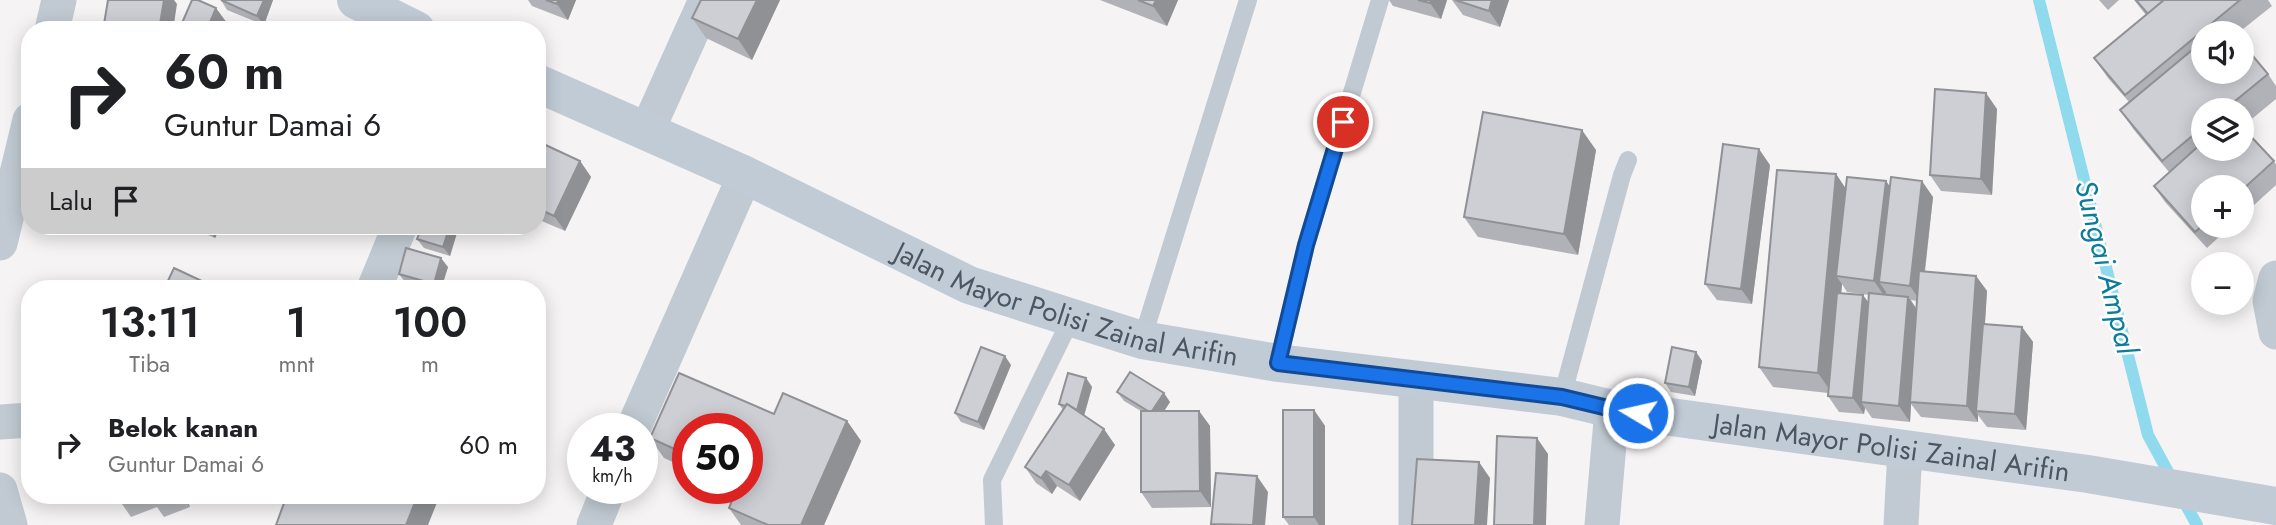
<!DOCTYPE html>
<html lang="id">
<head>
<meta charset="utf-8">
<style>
	body { margin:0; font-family:Jost,sans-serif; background:#f6f6f6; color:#202124; height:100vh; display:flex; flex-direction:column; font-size:26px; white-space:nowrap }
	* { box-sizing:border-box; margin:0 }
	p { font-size:23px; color:#757577 }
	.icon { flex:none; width:38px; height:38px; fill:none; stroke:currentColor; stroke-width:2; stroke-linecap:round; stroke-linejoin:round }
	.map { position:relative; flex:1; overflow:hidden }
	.drawer { position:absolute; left:21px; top:280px; width:525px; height:224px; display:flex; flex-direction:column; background:#fff; border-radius:28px; box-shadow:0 4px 18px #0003 }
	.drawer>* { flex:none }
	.banner { position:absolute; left:21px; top:21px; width:525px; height:214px; border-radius:28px; box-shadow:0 4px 18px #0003; background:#fff; color:#202124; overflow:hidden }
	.controls { position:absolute; left:2191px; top:21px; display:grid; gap:14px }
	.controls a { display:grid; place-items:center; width:63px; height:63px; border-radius:50%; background:#fff; box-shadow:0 4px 18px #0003; font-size:35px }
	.speed { position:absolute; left:567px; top:413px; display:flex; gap:14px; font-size:35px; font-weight:700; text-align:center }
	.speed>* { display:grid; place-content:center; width:91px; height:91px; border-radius:50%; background:#fff; box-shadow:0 4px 18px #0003; line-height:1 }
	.speed small { font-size:18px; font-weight:400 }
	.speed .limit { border:10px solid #d22; background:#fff; color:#111 }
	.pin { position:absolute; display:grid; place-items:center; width:60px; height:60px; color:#fff; margin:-30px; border:4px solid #fff; border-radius:50%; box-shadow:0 2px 7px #0007 }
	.me { position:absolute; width:77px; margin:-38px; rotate:279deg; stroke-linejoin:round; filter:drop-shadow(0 0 5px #0008) }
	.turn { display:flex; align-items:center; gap:24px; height:147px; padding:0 28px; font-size:32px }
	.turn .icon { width:91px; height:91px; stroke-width:2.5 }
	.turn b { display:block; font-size:49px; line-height:60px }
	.then { display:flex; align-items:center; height:66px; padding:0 28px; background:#0003; gap:14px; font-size:26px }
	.eta { display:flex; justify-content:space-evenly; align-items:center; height:119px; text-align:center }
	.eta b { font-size:42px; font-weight:600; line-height:49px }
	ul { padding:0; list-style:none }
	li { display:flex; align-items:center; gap:21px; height:91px; padding:0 28px }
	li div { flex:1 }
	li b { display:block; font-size:26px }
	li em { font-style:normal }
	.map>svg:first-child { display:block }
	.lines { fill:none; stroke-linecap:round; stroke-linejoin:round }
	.stream { stroke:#90daee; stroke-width:12 }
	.service { stroke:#c1cad2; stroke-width:18 }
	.minor { stroke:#c1cad2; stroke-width:35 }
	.secondary { stroke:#c1cbd6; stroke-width:38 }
	.wall { fill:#b0b2b7; fill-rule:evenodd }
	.shaded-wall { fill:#909195 }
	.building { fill:#cdcfd5; stroke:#909195; stroke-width:2 }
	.route-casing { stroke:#114b97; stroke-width:18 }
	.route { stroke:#1a73e8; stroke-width:12 }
	.labels { text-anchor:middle; stroke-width:5; stroke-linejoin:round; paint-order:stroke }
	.street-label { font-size:28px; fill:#4a5661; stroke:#fff }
	.water-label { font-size:30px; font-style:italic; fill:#0c7c9b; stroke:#fff }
</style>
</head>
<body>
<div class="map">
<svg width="2276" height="525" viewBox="0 0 2276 525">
	<rect width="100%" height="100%" fill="#f5f3f3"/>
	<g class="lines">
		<g class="stream">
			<path d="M2039,0L2148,435L2173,481"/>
			<path d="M2181,496L2197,525"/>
		</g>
		<g class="service">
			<path d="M1142,340L1248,0"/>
			<path d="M1278,363L1306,245L1380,0"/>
			<path d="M1562,397L1622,175L1628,160"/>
			<path d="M994,525L992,480L1072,317"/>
		</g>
		<g class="minor">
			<path d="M52,30L59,0"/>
			<path d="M647,131L706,0"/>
			<path d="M0,243L30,120"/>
			<path d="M2276,278L2270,301L2276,332"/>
			<path d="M374,289L400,226"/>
			<path d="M0,422L30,420"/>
			<path d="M633,429L745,175"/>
			<path d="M0,490L10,525"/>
			<path d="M594,525L609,488"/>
			<path d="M1416,525V380"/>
			<path d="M1602,525L1612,409"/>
			<path d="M1901,525L1905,450"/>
		</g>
		<g class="secondary">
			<path d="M356,0L416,30"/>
			<path id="s1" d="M537,83L745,175L969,285L1142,340L1278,363L1562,397L1612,409L2088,474L2276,506"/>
		</g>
	</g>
	<g class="wall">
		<path d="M221,0H273L264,25L227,10Z"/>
		<path d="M528,0H576L568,20L532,6Z"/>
		<path d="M780,0L752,60L706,38L692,18Z"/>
		<path d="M1100,0H1178L1167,26Z"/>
		<path d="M1389,0H1447L1441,19L1393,6Z"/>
		<path d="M1452,0H1509L1500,27L1463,15Z"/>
		<path d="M2099,0H2119L2108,10Z"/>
		<path d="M2134,0H2268L2272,6L2238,33H2203V72L2268,74L2276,86V99L2242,127L2276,164V185L2242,216V187H2203V226H2231L2207,248L2165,202L2154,186L2169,172L2134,130L2120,110L2129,102L2108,78L2094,58L2146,15ZM2203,110H2242V149H2203Z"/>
		<path d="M1997,109L1992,195L1941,191L1930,175Z"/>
		<path d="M537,141L580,161L591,177L565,231L537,219Z"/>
		<path d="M1596,150L1578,255L1478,237L1464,217Z"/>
		<path d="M1770,165L1752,304L1717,300L1705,284Z"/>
		<path d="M1836,174L1846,189L1886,181L1890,187L1933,197L1925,272L1976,276L1987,291L1985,324L2022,327L2033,342L2026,430L1987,427L1978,415V422L1921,417L1911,404L1910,422L1872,418L1865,408L1864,414L1839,412L1828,396V393L1773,387L1759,367ZM1842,284L1847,292L1869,295V303L1841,293ZM1911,300L1917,301L1916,309Z"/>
		<path d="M188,226H221L215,238Z"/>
		<path d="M422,226H459L450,256L424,248L417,239Z"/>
		<path d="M448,267L441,289H426L405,282L399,274Z"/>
		<path d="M1696,352L1702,361L1695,396L1671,392L1665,383Z"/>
		<path d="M1011,365L984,430L961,422L955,413Z"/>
		<path d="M679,373L774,414L783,393L847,421L861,441L824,525H741L729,508L737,490L732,488H747V429H688V469L664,458L650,438Z"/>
		<path d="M1086,378L1092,387L1084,416L1115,445L1080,501L1057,486L1052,494L1036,483L1025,467L1063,410L1059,404Z"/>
		<path d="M1117,392L1170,402L1164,411H1199L1210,426L1211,507L1152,508L1141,492V411L1124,401Z"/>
		<path d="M1314,410L1325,426V525H1289L1283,517Z"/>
		<path d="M118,495H186L185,496L190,507L164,517L157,507L131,517L120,501Z"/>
	</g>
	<g class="shaded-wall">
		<path d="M164,0H174L177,4L173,30H159Z"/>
		<path d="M264,0H273L264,25L257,16Z"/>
		<path d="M558,0H576L568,20L557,4Z"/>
		<path d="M757,0H780L752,60L738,39Z"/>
		<path d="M1156,0H1178L1167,26L1153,6Z"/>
		<path d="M1431,0H1447L1441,19L1430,3Z"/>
		<path d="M1492,0H1509L1500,27L1489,11Z"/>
		<path d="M216,8L227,23L225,30H207Z"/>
		<path d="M1986,93L1997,109L1992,195L1981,179Z"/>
		<path d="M1582,130L1596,150L1578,255L1564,234Z"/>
		<path d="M1759,149L1770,165L1752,304L1741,289Z"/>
		<path d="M580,161L591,177L565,231L554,216Z"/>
		<path d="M1836,174L1850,195L1836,276L1842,284L1832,393L1818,373Z"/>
		<path d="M1886,181L1897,197L1879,282L1886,292L1885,297L1874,281Z"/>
		<path d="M1922,181L1933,197L1921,302L1910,286Z"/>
		<path d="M206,226H221L215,238Z"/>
		<path d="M450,226H459L450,256L443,247Z"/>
		<path d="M441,258L448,267L441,289H437L434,284Z"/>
		<path d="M1976,276L1987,291L1979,411H1976L1978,415V422L1967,406Z"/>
		<path d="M204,282L208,289H201Z"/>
		<path d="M1863,295L1874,310L1861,402L1865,408L1864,414L1853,398Z"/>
		<path d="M1908,297L1919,312L1910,402L1911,404L1910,422L1899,406Z"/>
		<path d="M2022,327L2033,342L2026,430L2015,414Z"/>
		<path d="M1696,352L1702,361L1695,396L1689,387Z"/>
		<path d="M1005,356L1011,365L984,430L978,422Z"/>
		<path d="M1086,378L1092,387L1083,419L1077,410Z"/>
		<path d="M1164,393L1170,402L1157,422L1151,413Z"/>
		<path d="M1314,410L1325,426V525H1319L1314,517Z"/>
		<path d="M1199,411L1210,426L1211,507L1200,491Z"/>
		<path d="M847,421L861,441L824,525H801Z"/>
		<path d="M1104,429L1115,445L1080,501L1069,485Z"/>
		<path d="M1537,438L1548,454L1546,525H1534Z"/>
		<path d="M1479,462L1490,478L1487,525H1475Z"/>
		<path d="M1046,471L1057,486L1052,494L1041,478Z"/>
		<path d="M1257,476L1268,492L1265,525H1253Z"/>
		<path d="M181,495L185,496L190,507Z"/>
		<path d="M418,495H440L428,525H406Z"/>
	</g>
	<g class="building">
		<path d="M108,0H164L159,30H103Z"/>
		<path d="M192,0H198L216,8L207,30H179Z"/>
		<path d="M221,0H264L257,16Z"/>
		<path d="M546,0H558L557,4Z"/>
		<path d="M701,0H757L738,39L692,18Z"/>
		<path d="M1138,0H1156L1153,6Z"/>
		<path d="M1418,0H1431L1430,3Z"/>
		<path d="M1455,0H1492L1489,11Z"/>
		<path d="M2136,0H2164L2148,14Z"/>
		<path d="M2164,0H2240L2125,95L2094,58Z"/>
		<path d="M2225,23L2234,33H2213Z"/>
		<path d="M231,26L240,30H229Z"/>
		<path d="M2203,41V72H2242V43L2268,74L2224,110H2203V127L2162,161L2120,110Z"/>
		<path d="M1935,89L1986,93L1981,179L1930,175Z"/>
		<path d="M1483,112L1582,130L1564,234L1464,217Z"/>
		<path d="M2242,127L2274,161L2242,190V187H2203V225L2195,232L2154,186L2203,142V149H2242Z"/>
		<path d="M537,141L580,161L554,216L537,208Z"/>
		<path d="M1723,144L1759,149L1741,289L1705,284Z"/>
		<path d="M1777,170L1836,174L1818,373L1759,367Z"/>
		<path d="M1847,177L1886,181L1874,281L1836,276Z"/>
		<path d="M1891,177L1922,181L1910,286L1879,282Z"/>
		<path d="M422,226H450L443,247L417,239Z"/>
		<path d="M406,248L441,258L434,284L399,274Z"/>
		<path d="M174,268L204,282L201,289H164Z"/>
		<path d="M1919,271L1976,276L1967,406L1910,402Z"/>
		<path d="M1837,293L1863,295L1853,398L1828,396Z"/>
		<path d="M1869,293L1908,297L1899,406L1861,402Z"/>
		<path d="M1983,324L2022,327L2015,414L1976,411Z"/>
		<path d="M981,347L1005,356L978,422L955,413Z"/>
		<path d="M1672,347L1696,352L1689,387L1665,383Z"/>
		<path d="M1130,372L1164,393L1152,411H1148L1117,392Z"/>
		<path d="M679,373L774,414L783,393L847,421L801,525H768L729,508L737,488H747V429H688V455L650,438Z"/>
		<path d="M1068,373L1086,378L1077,410L1067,404L1065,406L1059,404Z"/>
		<path d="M1067,404L1104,429L1069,485L1046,471L1041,478L1025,467Z"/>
		<rect x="1283" y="410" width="31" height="107"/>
		<path d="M1141,411H1199L1200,491L1141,492Z"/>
		<path d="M1497,436L1537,438L1534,525H1494Z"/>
		<path d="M1417,459L1479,462L1475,525H1412Z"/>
		<path d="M1216,473L1257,476L1253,525L1211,524Z"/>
		<path d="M118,495H136L120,501Z"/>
		<path d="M151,495H168L153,501Z"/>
		<path d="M287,495H418L406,525H276Z"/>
	</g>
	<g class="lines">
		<g class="route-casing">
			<path id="route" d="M1343,122L1306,245L1278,363L1562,397L1612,409L1638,413"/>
		</g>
		<use href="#route" class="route"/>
	</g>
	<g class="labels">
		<g class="street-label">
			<text dy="10" stroke="none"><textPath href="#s1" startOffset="576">Jalan Mayor Polisi Zainal Arifin</textPath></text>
			<text dy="10" stroke="none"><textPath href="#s1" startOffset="1416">Jalan Mayor Polisi Zainal Arifin</textPath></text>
		</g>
		<g class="water-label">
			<text transform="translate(2106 267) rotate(76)" y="10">Sungai Ampal</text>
		</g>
	</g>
</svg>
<div class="controls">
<a><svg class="icon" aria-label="sound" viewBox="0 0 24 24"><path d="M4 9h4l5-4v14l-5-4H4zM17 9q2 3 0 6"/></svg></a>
<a><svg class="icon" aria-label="layers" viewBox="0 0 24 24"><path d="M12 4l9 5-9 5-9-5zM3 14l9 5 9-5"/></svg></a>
<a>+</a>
<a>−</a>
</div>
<div class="speed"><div>43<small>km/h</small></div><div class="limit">50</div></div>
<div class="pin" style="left:1343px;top:122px;background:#d93025"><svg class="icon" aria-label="arrive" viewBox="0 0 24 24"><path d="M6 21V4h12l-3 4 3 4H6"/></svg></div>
<svg class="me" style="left:1638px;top:413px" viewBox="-20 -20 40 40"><circle r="17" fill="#1a73e8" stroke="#fff" stroke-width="3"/><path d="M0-11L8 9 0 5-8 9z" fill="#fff"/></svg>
<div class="banner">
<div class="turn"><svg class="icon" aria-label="right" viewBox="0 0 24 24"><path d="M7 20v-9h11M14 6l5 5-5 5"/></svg><div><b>60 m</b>Guntur Damai 6</div></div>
<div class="then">Lalu<svg class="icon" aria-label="arrive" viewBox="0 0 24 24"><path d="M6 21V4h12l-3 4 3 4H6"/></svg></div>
</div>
<section class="drawer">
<div class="eta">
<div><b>13:11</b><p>Tiba</p></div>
<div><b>1</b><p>mnt</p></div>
<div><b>100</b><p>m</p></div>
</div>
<ul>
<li><svg class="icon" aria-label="right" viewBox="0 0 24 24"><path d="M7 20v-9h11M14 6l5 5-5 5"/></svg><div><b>Belok kanan</b><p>Guntur Damai 6</p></div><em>60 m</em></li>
</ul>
</section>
</div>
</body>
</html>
